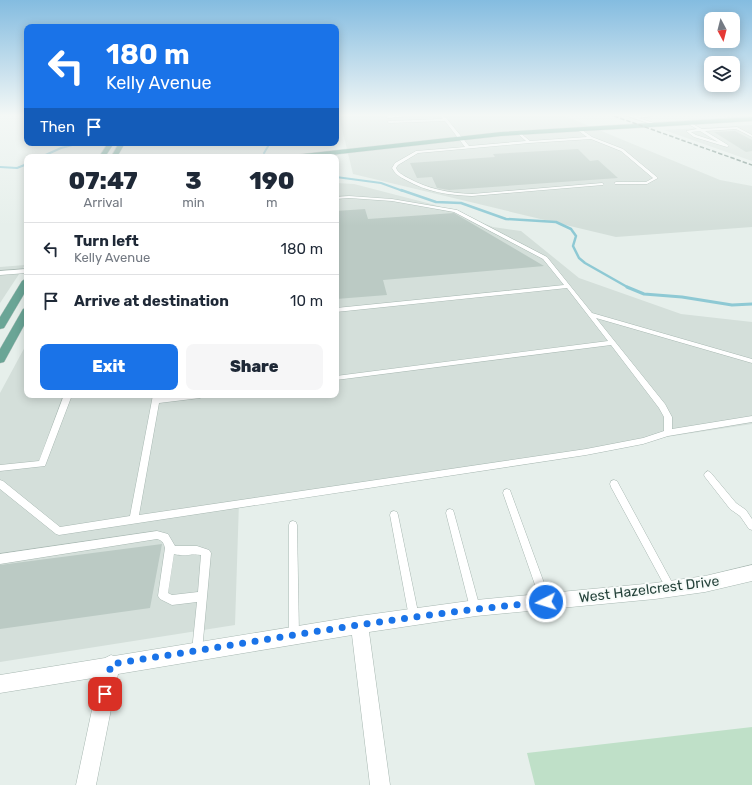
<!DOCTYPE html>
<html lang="en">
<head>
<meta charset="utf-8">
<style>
	body { margin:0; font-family:Rubik,sans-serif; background:#f6f6f7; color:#1f2937; height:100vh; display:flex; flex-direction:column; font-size:15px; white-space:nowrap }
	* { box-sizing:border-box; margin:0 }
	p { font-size:13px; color:#747a83 }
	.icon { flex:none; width:22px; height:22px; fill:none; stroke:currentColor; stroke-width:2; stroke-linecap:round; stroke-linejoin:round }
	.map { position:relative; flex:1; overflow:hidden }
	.sheet { position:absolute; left:24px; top:154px; width:315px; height:244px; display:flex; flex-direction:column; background:#fff; border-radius:8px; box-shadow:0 2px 10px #0003 }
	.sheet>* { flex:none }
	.hud { position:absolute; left:24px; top:24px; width:315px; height:122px; border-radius:8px; box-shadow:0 2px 10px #0003; background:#1a73e8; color:#fff; overflow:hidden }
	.needle { width:26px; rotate:173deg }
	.buttons { position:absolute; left:704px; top:12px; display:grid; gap:8px }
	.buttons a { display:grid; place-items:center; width:36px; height:36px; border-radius:8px; background:#fff; box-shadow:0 2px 10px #0003; font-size:20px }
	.pin { position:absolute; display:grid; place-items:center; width:34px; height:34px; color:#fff; margin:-17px; border-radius:8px; box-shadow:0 2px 6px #0006 }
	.me { position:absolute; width:44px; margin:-22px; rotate:265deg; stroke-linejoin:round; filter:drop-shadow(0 0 3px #0008) }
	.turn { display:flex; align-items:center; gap:14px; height:84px; padding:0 16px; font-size:18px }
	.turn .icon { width:52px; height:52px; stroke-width:2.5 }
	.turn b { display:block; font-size:28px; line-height:34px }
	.then { display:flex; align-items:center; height:38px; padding:0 16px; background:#0003; gap:8px; font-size:15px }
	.eta { display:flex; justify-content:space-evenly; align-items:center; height:68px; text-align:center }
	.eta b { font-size:24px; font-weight:800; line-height:28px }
	.primary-button { display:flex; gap:8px; margin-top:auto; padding:8px 16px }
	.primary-button a { flex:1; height:46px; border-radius:8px; background:#1a73e8; color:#fff; font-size:16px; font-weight:800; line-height:46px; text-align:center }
	.primary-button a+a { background:#f6f6f7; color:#1f2937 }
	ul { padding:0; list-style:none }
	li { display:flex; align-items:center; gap:12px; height:52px; padding:0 16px; border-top:1px solid #e0e1e3 }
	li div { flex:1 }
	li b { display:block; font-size:15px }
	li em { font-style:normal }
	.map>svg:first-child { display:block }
	.built { fill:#d4dfda }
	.green { fill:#bfe0c8 }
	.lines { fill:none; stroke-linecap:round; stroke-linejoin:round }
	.stream-far2 { stroke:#8ec9d4; stroke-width:2 }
	.stream-far1 { stroke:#8ec9d4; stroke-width:2.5 }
	.stream { stroke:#8ec9d4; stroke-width:3 }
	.building { fill:#bbcac4 }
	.lane-casing { stroke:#a8b8b2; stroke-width:1 }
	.street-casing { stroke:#a8b8b2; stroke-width:1 }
	.primary-casing { stroke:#c2cac8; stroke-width:1 }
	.lane { fill:#fff; fill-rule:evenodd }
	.street { fill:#fff; fill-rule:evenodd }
	.primary { fill:#6aa596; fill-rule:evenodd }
	.rail { stroke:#5f7d75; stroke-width:1.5; stroke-dasharray:4.5 2; stroke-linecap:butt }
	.route { stroke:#1a73e8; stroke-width:7; stroke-dasharray:0 12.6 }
	.labels { text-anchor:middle; stroke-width:4; stroke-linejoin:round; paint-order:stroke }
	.near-street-label { font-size:14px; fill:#24423a; stroke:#f7fbf9 }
</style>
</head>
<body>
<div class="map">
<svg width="752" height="785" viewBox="0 0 752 785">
	<rect width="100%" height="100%" fill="#e6efeb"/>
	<g class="built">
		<path d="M339,116H565L720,180L752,186V227L616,237L353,174Z"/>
		<path d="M752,125V161L664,130Z"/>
		<path d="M336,183L354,184L435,205L493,227L521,231L579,278L681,314L752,322V424L239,502L235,625L0,662V393L27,343V395H336Z"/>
		<path d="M25,265L0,303V267Z"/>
	</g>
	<path class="green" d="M752,727V785H535L527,753Z"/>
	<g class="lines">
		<g class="stream-far2">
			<path d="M264,153L270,143"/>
			<path d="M41,157L61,148L80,143"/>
			<path d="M0,167L17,168L27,164"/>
			<path d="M336,177L381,183L403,191"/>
		</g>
		<path class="stream-far1" d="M401,190L436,202L461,203L506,219L556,222L571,229L576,236L573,246L579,258L585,263L629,288"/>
		<path class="stream" d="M627,287L644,294L682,297L732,305L752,304"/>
	</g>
	<g class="building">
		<path d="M735,131L752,140V151L746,152L714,132Z"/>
		<path d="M578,149L590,161L598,160L618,178L449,190L437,188L432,177L417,178L410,163L495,157L493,154Z"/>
		<path d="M365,209L368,219L454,213L544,266L383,280L387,295L336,299V211Z"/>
		<path d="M162,544L150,608L0,629V565Z"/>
	</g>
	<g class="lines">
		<g class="lane-casing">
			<g id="lane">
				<path d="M387,116H411L388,118L386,117Z"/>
				<path d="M442,116H444L447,119L469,146L526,141L518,134L519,132L530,141L587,137L576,129L579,128L592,137L623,149L658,178L647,184H615L614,183L616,182H646L653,178L621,151L591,139L529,143L418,153L398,165L396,168C398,173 403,175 408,178C428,189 449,193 472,194L602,183L604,184L603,185L472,196C448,195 427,192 406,180C400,177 395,174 392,168L395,163L416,151L465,147L445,121L389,123L387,122L389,121L443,119L441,117Z"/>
				<path d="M627,116H654L639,118L654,123L651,124Z"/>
				<path d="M689,122L702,129L737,127L752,135V137L736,129L705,131L728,145L729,146L727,147L694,137L686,131L697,129L688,124ZM700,131L718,142L696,135L691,132Z"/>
				<path d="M349,196L392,199L457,210L547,257L592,313L752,359V363L596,318L665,404L672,417V429L752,416V422L668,436L643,444L586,455L59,535L56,534L0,489V480L3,481L60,527L130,516L153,395H161L160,398L180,395H204L202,397L200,398L159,403L139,515L586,449L643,438L664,431V417L659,408L611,345L336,380V376L608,341L567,288L336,312V308L564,285L543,259L454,212L392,201L349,198L336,199V197Z"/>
				<path d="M27,269V273L0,275V271Z"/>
				<path d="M64,395H72L45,466L0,471V465L39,461Z"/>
				<path d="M708,471L711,473L736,503L746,510L752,519V530L749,529L740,516L730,509L705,477L704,475L705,473Z"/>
				<path d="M614,480L617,481L674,586L676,589L674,592L671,594L668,592L611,487L610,484L611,481Z"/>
				<path d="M507,489L510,490L511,493L551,602L549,605L546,607L543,605L541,602L503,493L504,490Z"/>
				<path d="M450,509L453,510L454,513L480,608L478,611L475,613L472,611L470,608L446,513L447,510Z"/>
				<path d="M394,511L397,512L398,515L419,617L418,621L414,622L410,621L409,617L390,515L391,512Z"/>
				<path d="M293,521L296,522L297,525L299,635L298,639L294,640L290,639L289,635V525L290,522Z"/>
				<path d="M157,531L168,534L175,546H197L209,550L211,553L202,651L201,655L197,656L193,655L192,651L197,602L172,605L160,599L158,596L165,548C164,543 162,540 157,539L0,564V554ZM174,554C183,557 192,553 201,555L198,592L172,595L168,593Z"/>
			</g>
		</g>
		<g class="street-casing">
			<path id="street" d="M752,565V581L705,592L655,599L476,616L369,632L390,785H370L352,635L118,674L96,785H76L99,677L0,693V675L105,658L111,655L114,656L359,616L476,600L655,583L705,576Z"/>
		</g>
		<g class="primary-casing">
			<g id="primary">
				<path d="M752,117V121L501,136L312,157H291L294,155L501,132Z"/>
				<path d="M108,143H114L105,157H99Z"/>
				<path d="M119,143H125L117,157H111Z"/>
				<path d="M27,278V289L4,328L0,329V317L22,281Z"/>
				<path d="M27,308V320L4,362L0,363V349L23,309Z"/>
			</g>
		</g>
		<use href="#lane" class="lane"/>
		<use href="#street" class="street"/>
		<use href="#primary" class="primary"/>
		<path class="rail" d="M614,116L752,165"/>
	</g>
	<linearGradient id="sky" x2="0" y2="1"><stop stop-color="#84bce0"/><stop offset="0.51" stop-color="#f4f8f6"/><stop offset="1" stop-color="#f4f8f6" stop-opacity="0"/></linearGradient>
	<rect width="752" height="226" fill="url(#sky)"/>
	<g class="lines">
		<path class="route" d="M105,694L111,664C256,642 400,615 546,602"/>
	</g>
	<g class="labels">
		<g class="near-street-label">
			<text transform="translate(649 589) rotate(-7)" y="5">West Hazelcrest Drive</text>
		</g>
	</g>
</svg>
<div class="buttons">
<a><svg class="needle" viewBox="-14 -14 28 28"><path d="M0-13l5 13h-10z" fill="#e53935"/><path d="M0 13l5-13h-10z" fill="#747a83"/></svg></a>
<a><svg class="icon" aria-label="layers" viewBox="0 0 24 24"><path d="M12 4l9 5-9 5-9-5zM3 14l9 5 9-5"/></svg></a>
</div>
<div class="pin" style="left:105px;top:694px;background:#d93025"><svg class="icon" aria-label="arrive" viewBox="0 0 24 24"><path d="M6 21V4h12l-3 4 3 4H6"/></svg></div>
<svg class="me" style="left:546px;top:602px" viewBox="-20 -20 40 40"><circle r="17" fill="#1a73e8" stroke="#fff" stroke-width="3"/><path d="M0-11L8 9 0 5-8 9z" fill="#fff"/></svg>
<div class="hud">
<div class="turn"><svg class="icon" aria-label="left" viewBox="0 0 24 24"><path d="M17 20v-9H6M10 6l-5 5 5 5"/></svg><div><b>180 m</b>Kelly Avenue</div></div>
<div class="then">Then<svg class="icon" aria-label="arrive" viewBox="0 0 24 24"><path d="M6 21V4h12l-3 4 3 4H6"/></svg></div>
</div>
<section class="sheet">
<div class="eta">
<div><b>07:47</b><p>Arrival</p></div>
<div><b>3</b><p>min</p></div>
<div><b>190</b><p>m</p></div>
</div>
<ul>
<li><svg class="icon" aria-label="left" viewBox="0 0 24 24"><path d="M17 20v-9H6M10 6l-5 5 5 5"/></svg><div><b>Turn left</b><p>Kelly Avenue</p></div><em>180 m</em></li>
<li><svg class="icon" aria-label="arrive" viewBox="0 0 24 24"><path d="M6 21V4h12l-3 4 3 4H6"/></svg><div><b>Arrive at destination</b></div><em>10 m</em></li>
</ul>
<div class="primary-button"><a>Exit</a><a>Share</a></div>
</section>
</div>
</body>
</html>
